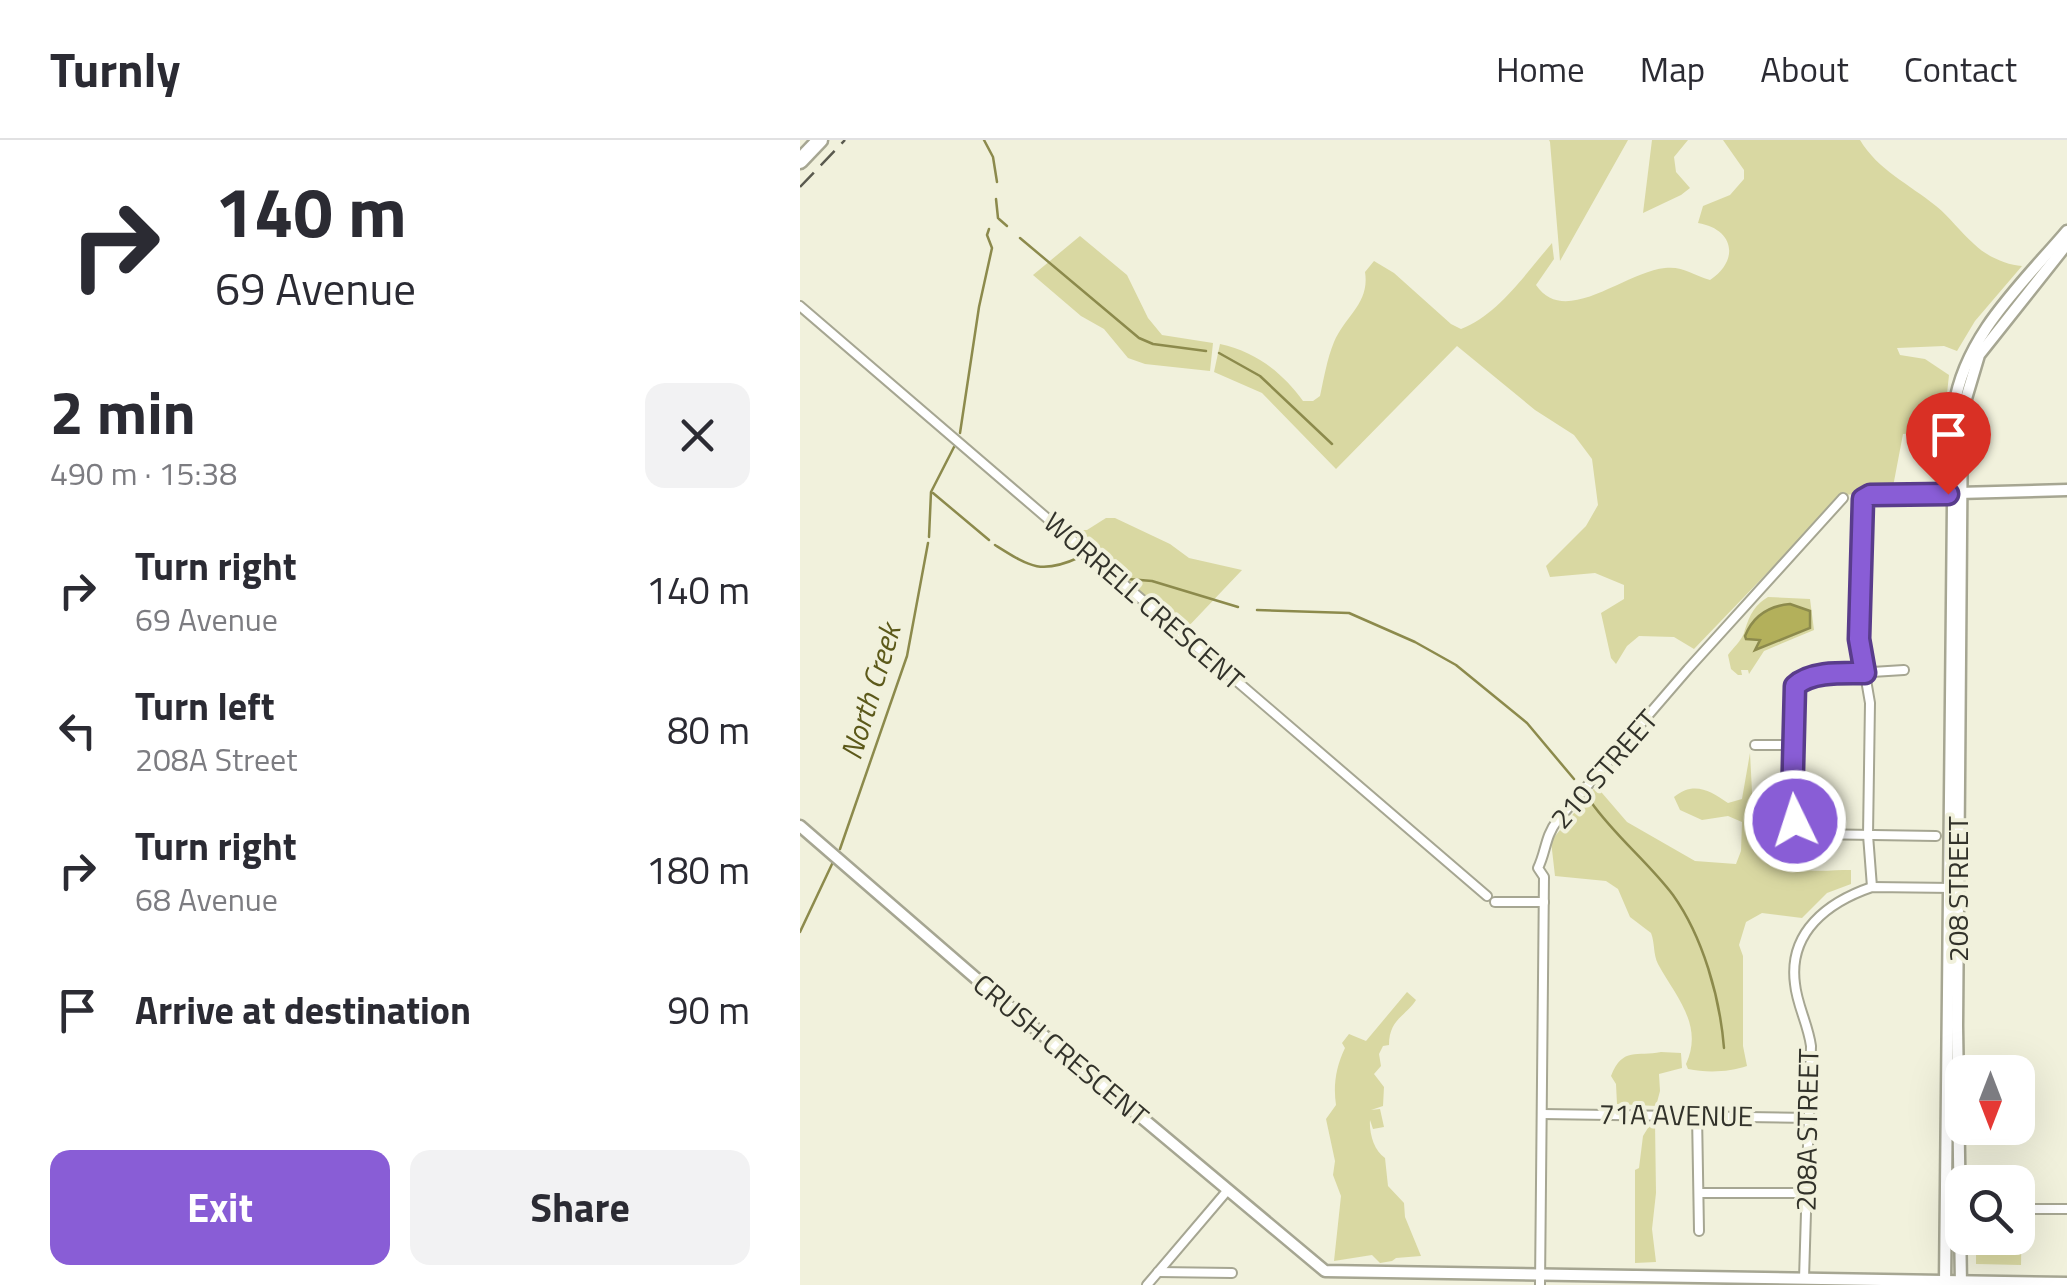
<!DOCTYPE html>
<html lang="en">
<head>
<meta charset="utf-8">
<style>
	body { margin:0; font-family:"Titillium Web",sans-serif; background:#f2f2f3; color:#2b2b33; height:100vh; display:flex; flex-direction:column; font-size:38px; white-space:nowrap }
	* { box-sizing:border-box; margin:0 }
	p { font-size:32px; color:#7c7c81 }
	.icon { flex:none; width:55px; height:55px; fill:none; stroke:currentColor; stroke-width:2; stroke-linecap:round; stroke-linejoin:round }
	.map { position:relative; flex:1; overflow:hidden }
	.sheet { display:flex; flex-direction:column; background:#fff; width:800px }
	.sheet>* { flex:none }
	.hud { background:#fff; color:#2b2b33; overflow:hidden }
	.needle { width:65px; rotate:180deg }
	.tools { position:absolute; left:1145px; top:915px; display:grid; gap:20px }
	.tools a { display:grid; place-items:center; width:90px; height:90px; border-radius:20px; background:#fff; box-shadow:0 10px 40px #0002; font-size:50px }
	.pin { position:absolute; display:grid; place-items:center; width:85px; height:85px; color:#fff; margin:-102px -42px; border-radius:50% 50% 50% 0; rotate:-45deg; box-shadow:0 0 10px #0007 }
	.pin .icon { rotate:45deg }
	.me { position:absolute; width:110px; margin:-55px; rotate:356deg; stroke-linejoin:round; filter:drop-shadow(0 0 8px #0008) }
	.turn { display:flex; align-items:center; gap:35px; height:210px; padding:0 50px; font-size:45px }
	.turn .icon { width:130px; height:130px; stroke-width:2.5 }
	.turn b { display:block; font-size:70px; line-height:85px }
	.round { display:grid; place-items:center; flex:none; width:105px; height:105px; border-radius:20px; background:#f2f2f3 }
	.summary { display:flex; align-items:center; justify-content:space-between; height:170px; padding:0 50px }
	h1 { font-size:60px; font-weight:700; line-height:75px }
	.primary-button { display:flex; gap:20px; margin-top:auto; padding:20px 50px }
	.primary-button a { flex:1; height:115px; border-radius:20px; background:#895dd6; color:#fff; font-size:40px; font-weight:700; line-height:115px; text-align:center }
	.primary-button a+a { background:#f2f2f3; color:#2b2b33 }
	ul { padding:0; list-style:none }
	li { display:flex; align-items:center; gap:30px; height:140px; padding:0 50px }
	li div { flex:1 }
	li b { display:block; font-size:38px }
	li em { font-style:normal }
	header { display:flex; align-items:center; gap:60px; box-sizing:border-box; height:140px; padding:0 50px; background:#fff; border-bottom:2px solid #e1e1e2 }
	header strong { font-size:48px }
	nav { display:flex; gap:55px; margin-inline-start:auto; font-size:35px }
	main { display:flex; flex:1; min-height:0 }
	.map>svg:first-child { display:block }
	.green { fill:#d9d8a2; fill-rule:evenodd }
	.water { fill:#b3b05b; stroke:#8c8a4c; stroke-width:2.5 }
	.lines { fill:none; stroke-linecap:round; stroke-linejoin:round }
	.stream { stroke:#8c8a4c; stroke-width:2.5 }
	.street-casing { stroke:#a6a692; stroke-width:12 }
	.secondary-casing { stroke:#a6a692; stroke-width:15 }
	.highway-casing { stroke:#a6a692; stroke-width:19 }
	.street { stroke:#fff; stroke-width:8 }
	.secondary { stroke:#fff; stroke-width:10 }
	.highway { stroke:#fff; stroke-width:14 }
	.rail { stroke:#5a5a4f; stroke-width:2.5; stroke-dasharray:20 10; stroke-linecap:butt }
	.route-casing { stroke:#593c8b; stroke-width:25 }
	.route { stroke:#895dd6; stroke-width:18 }
	.labels { text-anchor:middle; stroke-width:8; stroke-linejoin:round; paint-order:stroke }
	.street-label { font-size:28px; fill:#32322a; stroke:#f1f1dc }
	.water-label { font-size:30px; font-style:italic; fill:#5c591a; stroke:#f1f1dc }
</style>
</head>
<body>
<header>
<strong>Turnly</strong>
<nav><a>Home</a><a>Map</a><a>About</a><a>Contact</a></nav>
</header>
<main>
<section class="sheet">
<div class="hud">
<div class="turn"><svg class="icon" aria-label="right" viewBox="0 0 24 24"><path d="M7 20v-9h11M14 6l5 5-5 5"/></svg><div><b>140 m</b>69 Avenue</div></div>
</div>
<div class="summary"><div><h1>2 min</h1><p>490 m · 15:38</p></div><a class="round"><svg class="icon" aria-label="close" viewBox="0 0 24 24"><path d="M6 6l12 12M18 6L6 18"/></svg></a></div>
<ul>
<li><svg class="icon" aria-label="right" viewBox="0 0 24 24"><path d="M7 20v-9h11M14 6l5 5-5 5"/></svg><div><b>Turn right</b><p>69 Avenue</p></div><em>140 m</em></li>
<li><svg class="icon" aria-label="left" viewBox="0 0 24 24"><path d="M17 20v-9H6M10 6l-5 5 5 5"/></svg><div><b>Turn left</b><p>208A Street</p></div><em>80 m</em></li>
<li><svg class="icon" aria-label="right" viewBox="0 0 24 24"><path d="M7 20v-9h11M14 6l5 5-5 5"/></svg><div><b>Turn right</b><p>68 Avenue</p></div><em>180 m</em></li>
<li><svg class="icon" aria-label="arrive" viewBox="0 0 24 24"><path d="M6 21V4h12l-3 4 3 4H6"/></svg><div><b>Arrive at destination</b></div><em>90 m</em></li>
</ul>
<div class="primary-button"><a>Exit</a><a>Share</a></div>
</section>
<div class="map">
<svg width="1267" height="1145" viewBox="0 0 1267 1145">
	<rect width="100%" height="100%" fill="#f1f1dc"/>
	<g class="green">
		<path d="M749,0H828L760,121L750,2Z"/>
		<path d="M852,0H888L874,17L876,32L890,48L881,55L843,73Z"/>
		<path d="M923,0H1060C1078,30 1109,44 1136,66C1150,77 1160,92 1174,104C1186,116 1206,125 1222,126L1175,181L1157,211L1144,206L1097,208L1100,215L1125,219L1149,235L1143,291L1103,294L1092,352L1042,355L894,509L874,497L839,496L827,506L816,524L811,518L801,473L824,459V445L795,433L750,437L746,426L786,386L798,365L792,319L774,295L735,270L657,206L536,329L462,253L414,232L420,204C456,212 482,232 503,261H513L520,256C524,238 527,219 534,202C545,176 570,163 565,132L574,121L594,133L651,184L661,189C699,174 726,133 752,103L754,119L736,145C765,188 824,132 865,128C883,126 893,135 910,140C940,120 934,89 898,83L903,66L930,55L944,39V30Z"/>
		<path d="M280,96L327,135L348,178L362,195L413,203L410,231L345,224L328,218L304,189L281,176L233,135Z"/>
		<path d="M306,378H315L370,404L389,418L442,430L385,490L270,390H287Z"/>
		<path d="M968,457L1010,459L1014,490L964,511L949,534L948,530H941L942,535H938L931,529L928,515C933,508 941,501 944,493C949,477 953,466 968,457ZM977,466L1007,490L957,510L960,501L945,496C952,479 961,473 977,466Z"/>
		<path d="M950,613L953,671H983L991,693L970,714C993,736 1021,730 1051,730V744L1027,753L1002,778L962,773L946,782L939,805L943,816V906L947,926C930,932 907,933 888,929L886,924C904,885 876,857 858,824C853,814 855,803 851,793L830,777L818,749L806,741L755,736L751,701L796,646L827,682L895,721L936,724L941,711L942,682L928,676L902,680L880,670L874,657C893,641 910,650 928,663L942,659Z"/>
		<path d="M607,852L616,860C606,876 589,879 589,905L583,906L579,914L581,926L574,934L584,947L583,966L571,970L580,969L584,987L573,989L570,980C569,993 574,1011 585,1018L588,1046L604,1063L605,1077L621,1116L596,1118L592,1121L580,1123L572,1115L534,1121L541,1056L533,1035L535,1021L526,979L536,965C533,945 536,927 545,908L542,903L549,894L566,901Z"/>
		<path d="M861,912L881,913L882,928L859,934L860,951L856,966L817,964L816,944L811,936C823,906 837,917 861,912Z"/>
		<path d="M855,982L856,1053L852,1089L856,1122L835,1123V1030L839,1028L843,996L851,983Z"/>
		<path d="M1218,1071H1222L1221,1125L1176,1124V1098H1218Z"/>
	</g>
	<path class="water" d="M990,464L1010,471V488L955,510L960,500L946,499L945,496C953,476 968,466 990,464Z"/>
	<g class="lines">
		<g class="stream">
			<path d="M184,0L193,17L197,42"/>
			<path d="M196,59L198,78"/>
			<path d="M199,79L207,86"/>
			<path d="M220,98L339,198L353,204L406,211"/>
			<path d="M419,213L460,236L532,304"/>
			<path d="M160,293L179,167L192,108L187,95L189,89"/>
			<path d="M133,353L189,400"/>
			<path d="M129,397L131,352L154,307"/>
			<path d="M195,405C230,427 241,435 280,417L307,438"/>
			<path d="M328,439L352,441L438,467"/>
			<path d="M457,470L549,473L615,502L656,525L727,583L774,639"/>
			<path d="M791,662C815,696 848,722 873,755C903,797 920,858 924,908"/>
			<path d="M40,709L107,516L128,403"/>
			<path d="M0,792L33,722"/>
		</g>
		<g class="street-casing">
			<g id="street">
				<path d="M0,166L687,756"/>
				<path d="M1104,530L1024,535L996,544L993,556L992,665L1001,690L1011,694L1136,696"/>
				<path d="M955,605H992"/>
				<path d="M1072,747L1068,695L1070,563L1059,499L1061,365L1064,358L1070,355L1152,354"/>
				<path d="M695,762H744"/>
				<path d="M742,974L1011,978"/>
				<path d="M897,974L899,1091"/>
				<path d="M900,1053H1006"/>
				<path d="M1218,1069H1267"/>
				<path d="M358,1132L432,1133"/>
				<path d="M1004,1139L1011,906C1008,884 997,865 995,844C988,792 1028,762 1072,747L1153,748"/>
				<path d="M347,1145L427,1051"/>
				<path d="M740,1145L744,737L738,728C746,712 745,696 757,681L888,529L1043,358"/>
			</g>
		</g>
		<g class="secondary-casing">
			<g id="secondary">
				<path d="M1158,353L1267,350"/>
				<path d="M0,686L194,854L525,1131L1267,1143"/>
				<path d="M1145,1145L1154,267C1165,195 1222,144 1267,91"/>
				<path d="M1161,1145L1157,886L1162,272L1179,215L1267,104"/>
			</g>
		</g>
		<g class="highway-casing">
			<path id="highway" d="M0,21L20,0"/>
		</g>
		<use href="#street" class="street"/>
		<use href="#secondary" class="secondary"/>
		<use href="#highway" class="highway"/>
		<path class="rail" d="M0,47L45,0"/>
	</g>
	<g class="lines">
		<g class="route-casing">
			<path id="route" d="M995,681L992,665L995,546C1011,531 1043,533 1065,533L1059,499L1063,359L1070,355L1148,354"/>
		</g>
		<use href="#route" class="route"/>
	</g>
	<g class="labels">
		<g class="street-label">
			<text transform="translate(344 461) rotate(41)" y="10">WORRELL CRESCENT</text>
			<text transform="translate(804 629) rotate(-49)" y="10">210 STREET</text>
			<text transform="translate(1158 749) rotate(-90)" y="10">208 STREET</text>
			<text transform="translate(261 910) rotate(40)" y="10">CRUSH CRESCENT</text>
			<text transform="translate(876 975) rotate(1)" y="10">71A AVENUE</text>
			<text transform="translate(1007 990) rotate(-89)" y="10">208A STREET</text>
		</g>
		<g class="water-label">
			<text transform="translate(71 552) rotate(-73)" y="10">North Creek</text>
		</g>
	</g>
</svg>
<div class="tools">
<a><svg class="needle" viewBox="-14 -14 28 28"><path d="M0-13l5 13h-10z" fill="#e53935"/><path d="M0 13l5-13h-10z" fill="#7c7c81"/></svg></a>
<a><svg class="icon" aria-label="search" viewBox="0 0 24 24"><circle cx="10" cy="10" r="6"/><path d="M15 15l6 6"/></svg></a>
</div>
<div class="pin" style="left:1148px;top:354px;background:#d93025"><svg class="icon" aria-label="arrive" viewBox="0 0 24 24"><path d="M6 21V4h12l-3 4 3 4H6"/></svg></div>
<svg class="me" style="left:995px;top:681px" viewBox="-20 -20 40 40"><circle r="17" fill="#895dd6" stroke="#fff" stroke-width="3"/><path d="M0-11L8 9 0 5-8 9z" fill="#fff"/></svg>
</div>
</main>
</body>
</html>
